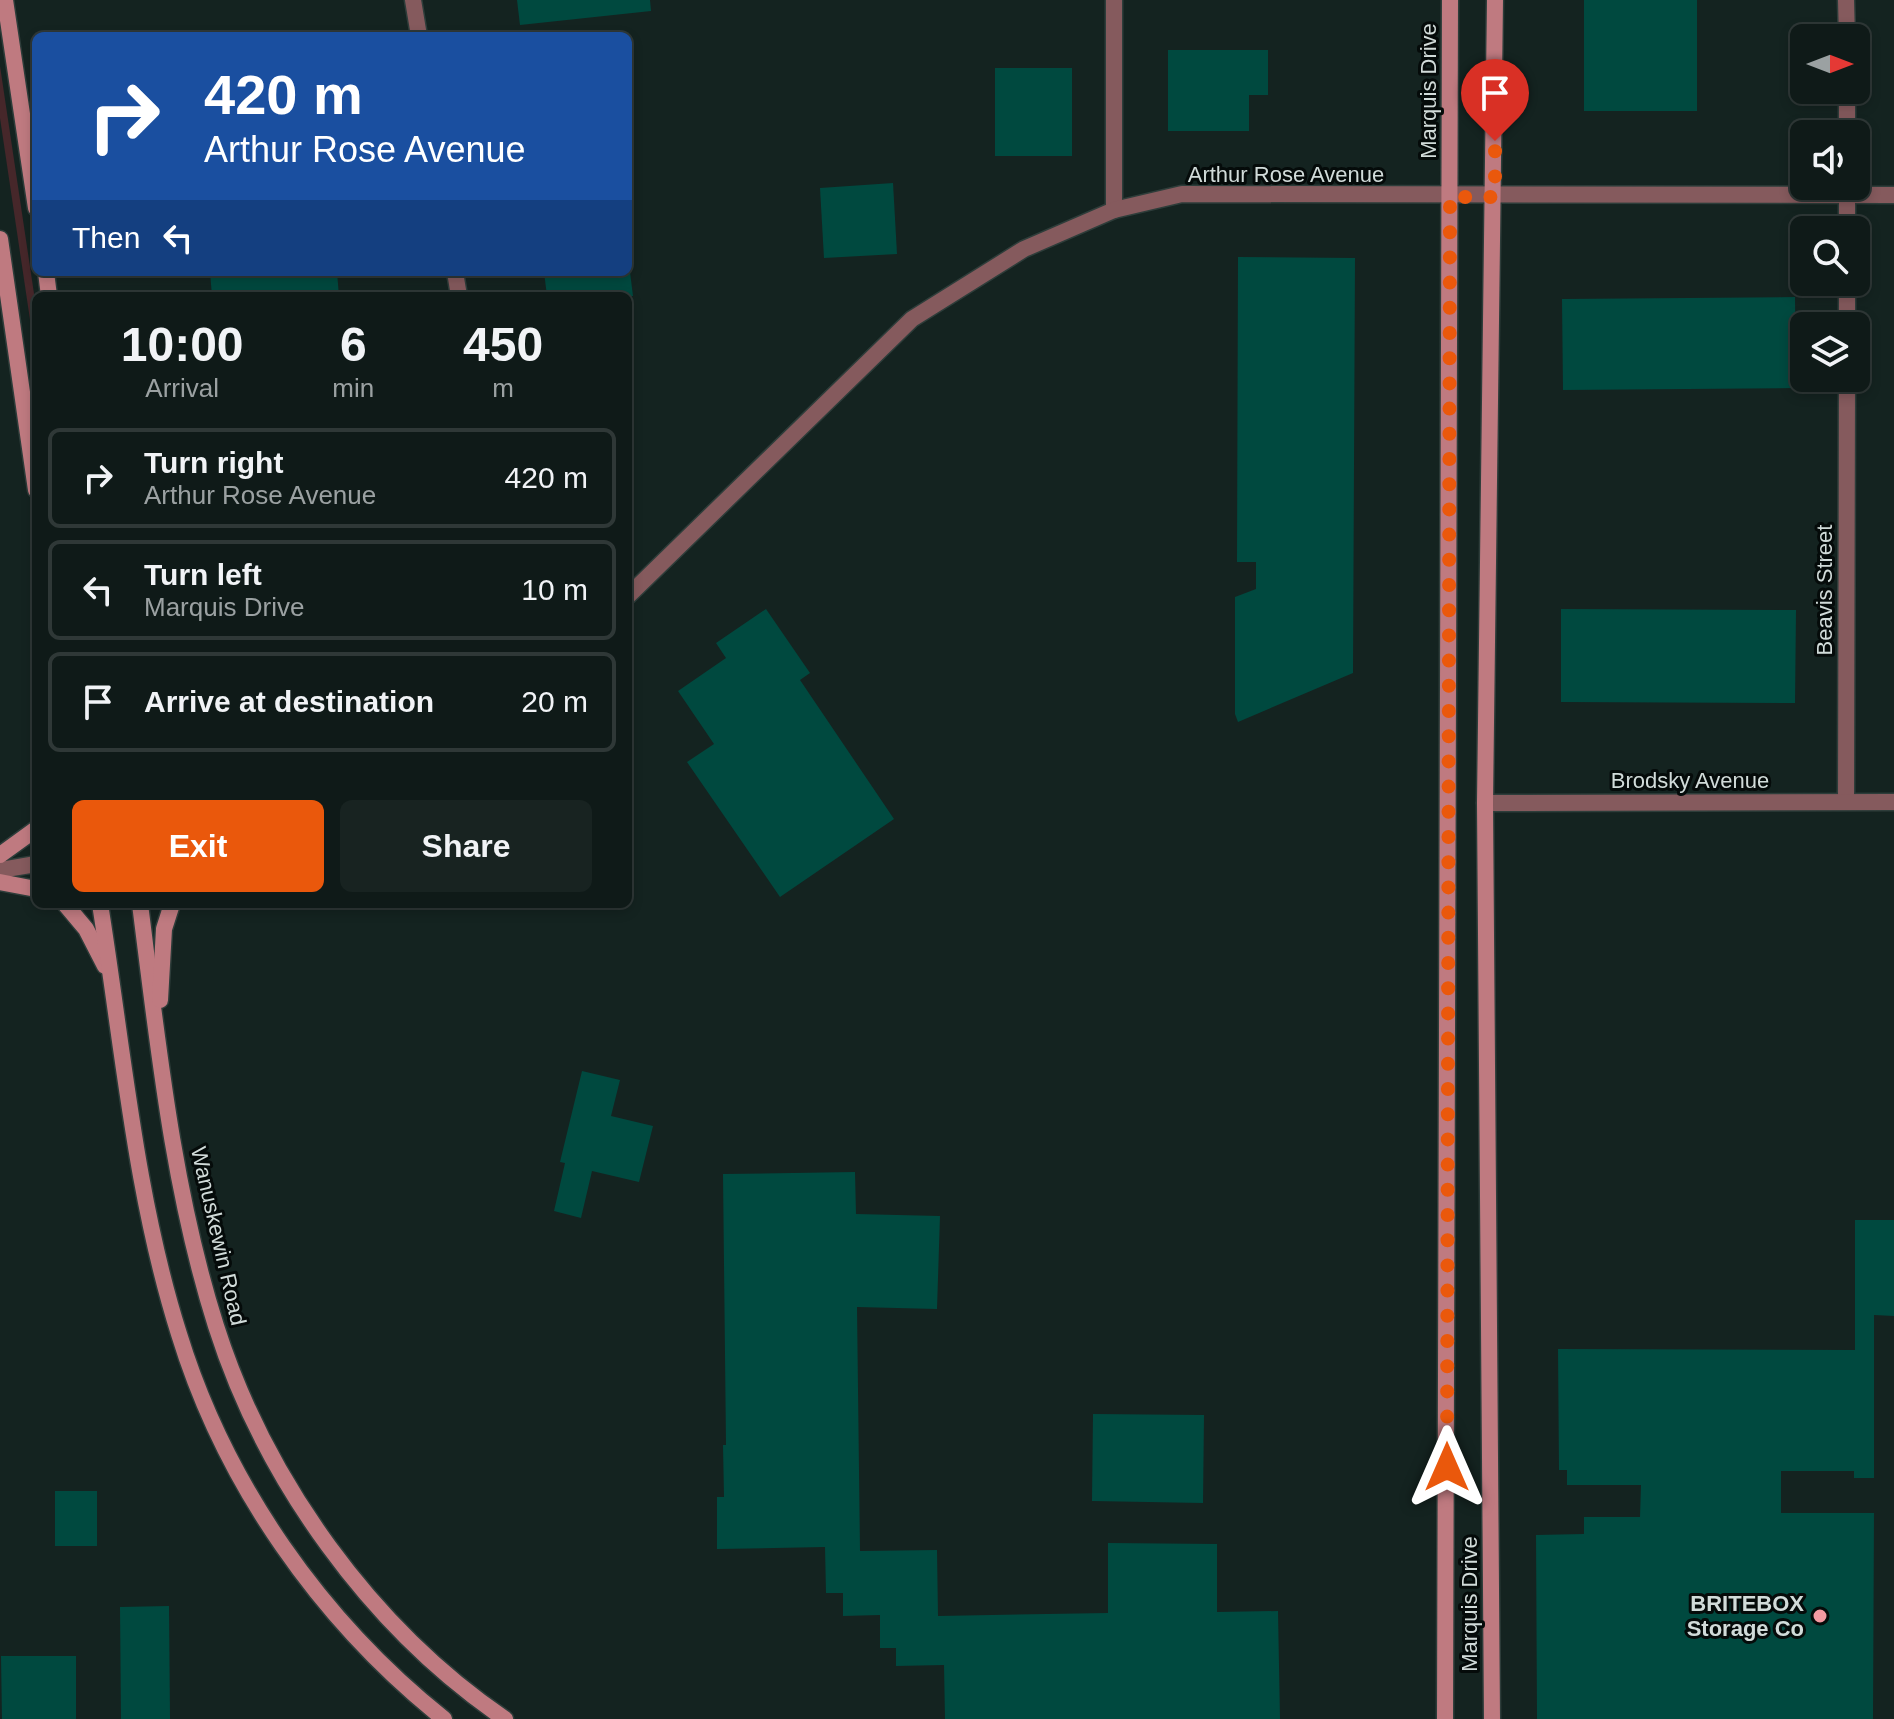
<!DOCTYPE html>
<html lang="en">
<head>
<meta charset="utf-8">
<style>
	body { margin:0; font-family:Helvetica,sans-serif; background:#182321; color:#f1f3f6; height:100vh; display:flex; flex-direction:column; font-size:30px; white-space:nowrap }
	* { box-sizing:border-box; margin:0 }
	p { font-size:26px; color:#9ba1a2 }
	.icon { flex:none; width:44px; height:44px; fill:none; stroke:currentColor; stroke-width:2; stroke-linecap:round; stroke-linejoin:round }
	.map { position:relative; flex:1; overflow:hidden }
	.sheet { position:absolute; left:32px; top:292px; width:600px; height:616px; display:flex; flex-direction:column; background:#0f1a18; border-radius:12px; box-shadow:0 4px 12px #0003,0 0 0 2px #2f3837 }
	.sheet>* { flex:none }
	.top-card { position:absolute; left:32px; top:32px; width:600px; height:244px; border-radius:12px; box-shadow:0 4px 12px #0003,0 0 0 2px #2f3837; background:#1a4fa0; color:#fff; overflow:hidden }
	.needle { width:52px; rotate:90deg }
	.fabs { position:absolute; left:1790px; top:24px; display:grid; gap:16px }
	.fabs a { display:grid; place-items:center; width:80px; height:80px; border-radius:12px; background:#0f1a18; box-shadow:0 4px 12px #0003,0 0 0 2px #2f3837; font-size:40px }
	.pin { position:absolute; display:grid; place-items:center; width:68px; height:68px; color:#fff; margin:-82px -34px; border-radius:50% 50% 50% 0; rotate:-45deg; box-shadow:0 0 8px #0007 }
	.pin .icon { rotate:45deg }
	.me { position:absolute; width:88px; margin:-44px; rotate:0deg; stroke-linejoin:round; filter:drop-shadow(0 0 6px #0008) }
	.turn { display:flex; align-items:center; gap:28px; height:168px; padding:0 40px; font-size:36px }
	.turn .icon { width:104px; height:104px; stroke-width:2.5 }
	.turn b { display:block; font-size:56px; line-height:68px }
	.then { display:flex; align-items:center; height:76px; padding:0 40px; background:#0003; gap:16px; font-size:30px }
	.eta { display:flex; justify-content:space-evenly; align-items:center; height:136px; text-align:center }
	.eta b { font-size:48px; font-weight:600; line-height:56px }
	.primary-button { display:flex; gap:16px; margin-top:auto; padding:16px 40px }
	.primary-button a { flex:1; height:92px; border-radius:12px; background:#ea580c; color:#fff; font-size:32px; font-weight:600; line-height:92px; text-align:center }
	.primary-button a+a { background:#182321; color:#f1f3f6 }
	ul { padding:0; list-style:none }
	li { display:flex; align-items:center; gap:24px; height:100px; margin:0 16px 12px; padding:0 24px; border:4px solid #2f3837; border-radius:12px }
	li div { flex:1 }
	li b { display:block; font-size:30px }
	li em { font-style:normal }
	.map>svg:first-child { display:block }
	.green { fill:#46272a }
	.building { fill:#00493f }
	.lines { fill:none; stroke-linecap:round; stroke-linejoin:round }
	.minor-casing { stroke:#2e3d3a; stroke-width:19 }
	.tertiary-casing { stroke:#2e3d3a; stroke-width:19 }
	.secondary-casing { stroke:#2e3d3a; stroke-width:19 }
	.minor { stroke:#855a5d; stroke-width:16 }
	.tertiary { stroke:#855a5d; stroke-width:16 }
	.secondary { stroke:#bf7a80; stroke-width:16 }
	.route { stroke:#ea580c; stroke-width:14; stroke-dasharray:0 25.2 }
	.poi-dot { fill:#f49aa2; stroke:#050b0a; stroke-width:3 }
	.labels { text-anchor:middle; stroke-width:6; stroke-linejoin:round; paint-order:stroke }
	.street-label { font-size:22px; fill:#d1dbd9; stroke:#050b0a }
	.poi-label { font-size:22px; font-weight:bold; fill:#d1dbd9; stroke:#050b0a; text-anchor:end }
</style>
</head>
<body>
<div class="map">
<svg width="1894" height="1719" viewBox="0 0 1894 1719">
	<rect width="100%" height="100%" fill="#142320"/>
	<path class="green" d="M0,66L36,307V360L0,118Z"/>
	<g class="building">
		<path d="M517,0H650L651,11L520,25Z"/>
		<rect x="1584" y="0" width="113" height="111"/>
		<path d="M1168,50H1268V95H1249V131H1168Z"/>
		<rect x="995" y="68" width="77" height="88"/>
		<path d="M893,183L897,254L824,258L820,188Z"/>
		<path d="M1238,257L1355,258L1353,673L1238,722L1235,714V597L1256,589V562H1237Z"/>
		<path d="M210,272H337L339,296H212Z"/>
		<path d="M544,272H630L633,296H547Z"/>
		<path d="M1795,297L1796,388L1563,390L1562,299Z"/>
		<path d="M766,609L810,673L800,680L894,819L780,897L687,762L714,744L678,691L726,658L716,643Z"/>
		<path d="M1561,609L1796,610L1795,703L1561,702Z"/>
		<path d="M582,1071L620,1080L611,1116L653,1126L639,1182L592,1171L581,1218L554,1211L565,1163L560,1162Z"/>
		<path d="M855,1172L856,1214L940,1216L937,1309L857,1307L860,1551L937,1550L938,1616L1108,1613V1543L1217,1544V1612L1278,1611L1280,1719H945L944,1665L896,1666V1648H880V1615L843,1616V1593H826L825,1547L717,1549V1497H724L723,1445H726L723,1174Z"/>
		<path d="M1855,1220H1894V1316L1874,1315V1478H1854V1471H1781V1513H1874L1873,1719H1537L1536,1535L1584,1534V1517H1640L1641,1485H1567V1470H1559L1558,1349L1855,1350Z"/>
		<path d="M1093,1414L1204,1415L1203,1503L1092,1501Z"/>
		<rect x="55" y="1491" width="42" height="55"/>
		<path d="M169,1606L170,1719H121L120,1607Z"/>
		<path d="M1,1656H76V1719H2Z"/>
	</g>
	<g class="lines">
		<g class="minor-casing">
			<g id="minor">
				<path d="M413,0L419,36"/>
				<path d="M1114,0V210"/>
				<path d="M1846,0L1847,38"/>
				<path d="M1847,90V134"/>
				<path d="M1847,230V186"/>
				<path d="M455,272L459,296"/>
				<path d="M1847,326V282"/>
				<path d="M1846,801L1847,378"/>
				<path d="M1485,803L1894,802"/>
			</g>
		</g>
		<g class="tertiary-casing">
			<g id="tertiary">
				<path d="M628,596L912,319L1024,249L1114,210L1182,194L1894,195"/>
				<path d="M0,870L36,864"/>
			</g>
		</g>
		<g class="secondary-casing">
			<g id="secondary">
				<path d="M5,0L36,208"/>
				<path d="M0,239L36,490"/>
				<path d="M46,272L49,296"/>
				<path d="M0,855L36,829"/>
				<path d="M0,882L36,889"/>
				<path d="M65,904L86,929L105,966"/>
				<path d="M100,904C123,1047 135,1195 179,1334C225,1484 321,1621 444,1719"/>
				<path d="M140,904C158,1045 173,1191 216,1326C265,1480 371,1628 505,1719"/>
				<path d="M160,1000L164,929L172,904"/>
				<path d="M1445,1719L1450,0"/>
				<path d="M1492,1719L1485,803L1495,0"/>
			</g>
		</g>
		<use href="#minor" class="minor"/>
		<use href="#tertiary" class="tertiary"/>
		<use href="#secondary" class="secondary"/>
	</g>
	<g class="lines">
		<path class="route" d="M1447,1467L1450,197H1495V141"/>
	</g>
	<circle class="poi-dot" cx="1820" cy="1616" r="8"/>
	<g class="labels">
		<g class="street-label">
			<text transform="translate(1428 91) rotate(-90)" y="8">Marquis Drive</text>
			<text x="1286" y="182">Arthur Rose Avenue</text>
			<text transform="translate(1824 590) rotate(-90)" y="8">Beavis Street</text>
			<text x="1690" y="788">Brodsky Avenue</text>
			<text transform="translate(219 1236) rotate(77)" y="8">Wanuskewin Road</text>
			<text transform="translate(1469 1604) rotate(-90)" y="8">Marquis Drive</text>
		</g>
		<g class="poi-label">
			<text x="1804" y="1611">BRITEBOX<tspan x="1804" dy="25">Storage Co</tspan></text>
		</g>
	</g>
</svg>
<div class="fabs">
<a><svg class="needle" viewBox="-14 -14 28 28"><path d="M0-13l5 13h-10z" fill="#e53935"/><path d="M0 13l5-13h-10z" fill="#9ba1a2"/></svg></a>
<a><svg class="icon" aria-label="sound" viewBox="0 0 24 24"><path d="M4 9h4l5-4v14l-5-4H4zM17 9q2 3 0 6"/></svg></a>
<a><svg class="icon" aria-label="search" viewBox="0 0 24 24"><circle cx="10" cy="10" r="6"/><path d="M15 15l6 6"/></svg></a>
<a><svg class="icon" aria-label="layers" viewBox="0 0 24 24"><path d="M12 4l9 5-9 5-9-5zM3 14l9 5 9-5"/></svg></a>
</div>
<div class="pin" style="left:1495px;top:141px;background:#d93025"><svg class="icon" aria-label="arrive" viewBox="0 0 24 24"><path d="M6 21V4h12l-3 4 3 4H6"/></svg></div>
<svg class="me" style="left:1447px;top:1467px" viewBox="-20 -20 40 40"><path d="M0-17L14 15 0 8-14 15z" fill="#ea580c" stroke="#fff" stroke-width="4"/></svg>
<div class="top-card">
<div class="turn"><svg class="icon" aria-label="right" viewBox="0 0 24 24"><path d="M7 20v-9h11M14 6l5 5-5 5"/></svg><div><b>420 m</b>Arthur Rose Avenue</div></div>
<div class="then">Then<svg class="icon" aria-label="left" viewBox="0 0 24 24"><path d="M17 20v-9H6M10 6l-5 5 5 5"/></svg></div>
</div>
<section class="sheet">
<div class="eta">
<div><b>10:00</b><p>Arrival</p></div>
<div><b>6</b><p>min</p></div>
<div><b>450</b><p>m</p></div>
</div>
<ul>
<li><svg class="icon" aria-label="right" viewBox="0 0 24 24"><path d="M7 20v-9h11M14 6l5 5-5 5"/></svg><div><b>Turn right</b><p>Arthur Rose Avenue</p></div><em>420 m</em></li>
<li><svg class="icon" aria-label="left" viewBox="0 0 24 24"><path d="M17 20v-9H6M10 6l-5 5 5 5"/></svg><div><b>Turn left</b><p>Marquis Drive</p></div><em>10 m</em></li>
<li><svg class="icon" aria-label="arrive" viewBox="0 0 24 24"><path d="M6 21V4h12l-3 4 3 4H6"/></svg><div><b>Arrive at destination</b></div><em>20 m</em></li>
</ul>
<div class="primary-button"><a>Exit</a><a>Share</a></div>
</section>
</div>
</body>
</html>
